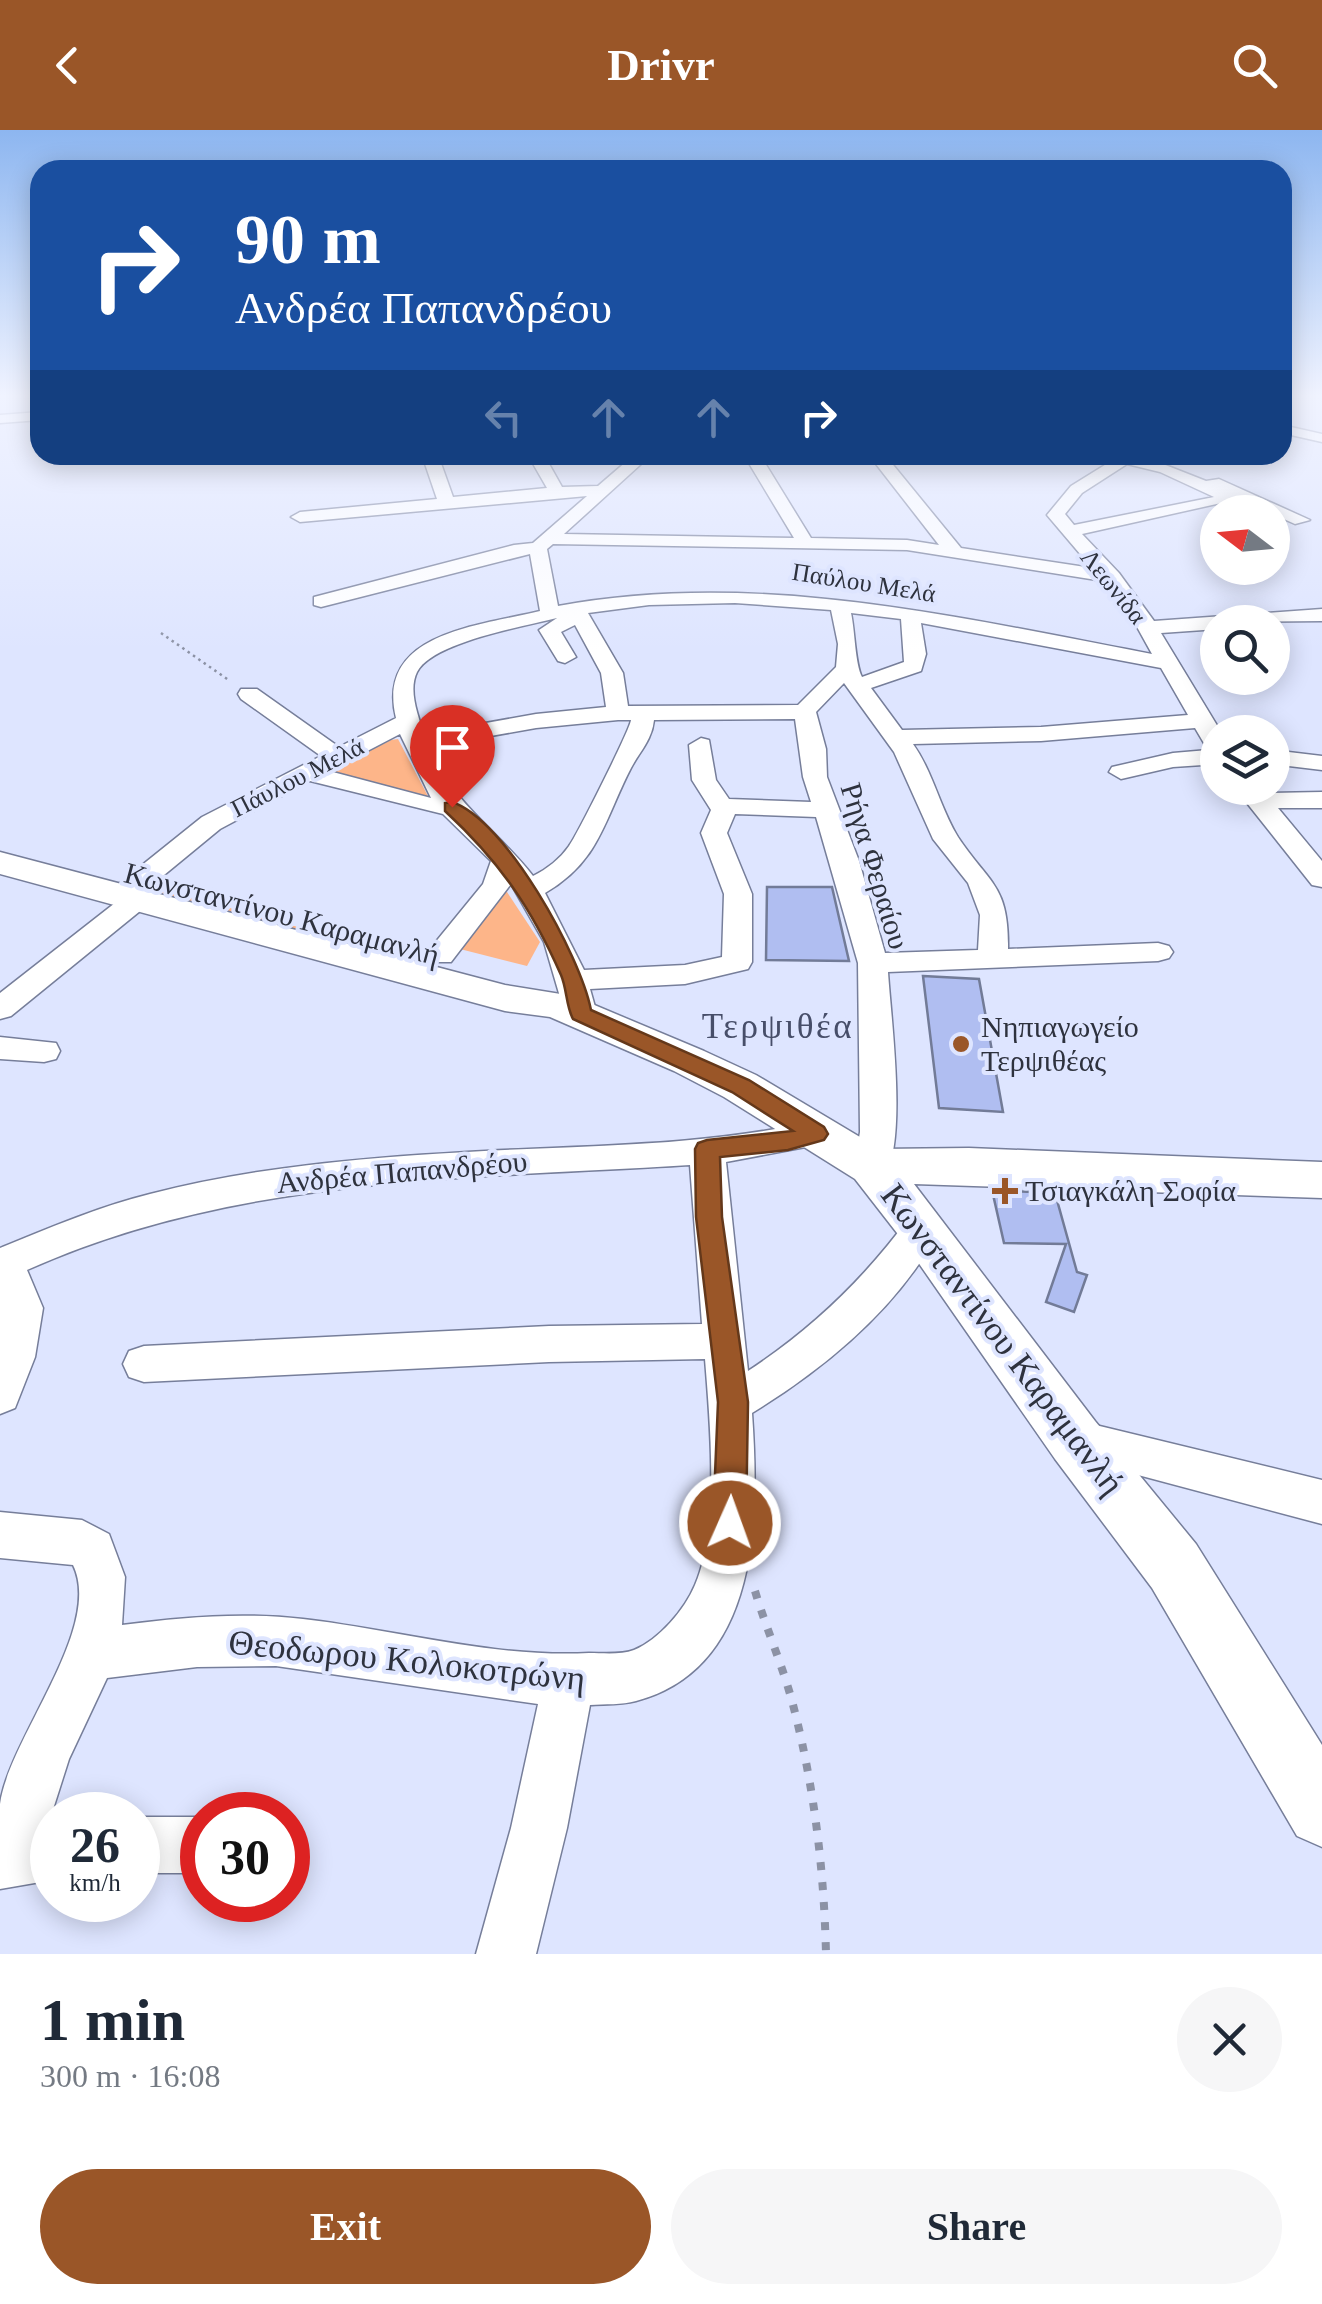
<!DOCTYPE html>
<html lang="en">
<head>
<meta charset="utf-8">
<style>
	body { margin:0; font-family:Georgia,serif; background:#f6f6f7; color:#1f2937; height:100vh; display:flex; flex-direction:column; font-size:38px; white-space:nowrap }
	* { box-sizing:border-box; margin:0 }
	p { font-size:32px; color:#747a83 }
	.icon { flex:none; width:55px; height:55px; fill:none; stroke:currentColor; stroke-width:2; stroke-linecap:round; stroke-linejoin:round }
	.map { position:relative; height:1824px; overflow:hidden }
	.side { display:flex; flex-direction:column; background:#fff; flex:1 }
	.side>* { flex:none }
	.hud { position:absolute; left:30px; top:30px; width:1262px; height:305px; border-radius:30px; box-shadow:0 5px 25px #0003; background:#1a4fa0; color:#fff; overflow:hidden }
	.needle { width:65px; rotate:286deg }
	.controls { position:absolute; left:1200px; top:365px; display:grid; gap:20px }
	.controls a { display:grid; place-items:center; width:90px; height:90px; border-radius:50%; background:#fff; box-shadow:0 5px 25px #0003; font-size:50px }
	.speed { position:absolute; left:30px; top:1662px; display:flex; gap:20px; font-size:50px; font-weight:700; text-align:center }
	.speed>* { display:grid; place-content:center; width:130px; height:130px; border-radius:50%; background:#fff; box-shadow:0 5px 25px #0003; line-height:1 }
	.speed small { font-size:25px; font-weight:400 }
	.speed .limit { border:15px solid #d22; background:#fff; color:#111 }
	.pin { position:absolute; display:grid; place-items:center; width:85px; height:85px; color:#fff; margin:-102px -42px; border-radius:50% 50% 50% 0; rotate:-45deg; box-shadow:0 0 10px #0007 }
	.pin .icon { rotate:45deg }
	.me { position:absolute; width:110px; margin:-55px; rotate:2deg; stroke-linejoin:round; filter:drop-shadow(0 0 8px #0008) }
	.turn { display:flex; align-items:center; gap:35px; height:210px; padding:0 40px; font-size:45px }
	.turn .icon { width:130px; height:130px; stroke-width:2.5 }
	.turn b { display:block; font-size:70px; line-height:85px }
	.lanes { display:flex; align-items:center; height:95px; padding:0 40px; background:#0003; justify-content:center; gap:50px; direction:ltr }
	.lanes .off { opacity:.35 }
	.round { display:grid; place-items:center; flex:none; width:105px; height:105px; border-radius:52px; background:#f6f6f7 }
	.head { display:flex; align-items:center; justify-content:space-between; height:170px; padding:0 40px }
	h1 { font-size:60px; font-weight:700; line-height:75px }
	.action { display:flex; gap:20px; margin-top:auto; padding:20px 40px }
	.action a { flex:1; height:115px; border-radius:60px; background:#9a5628; color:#fff; font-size:40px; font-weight:700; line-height:115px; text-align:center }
	.action a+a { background:#f6f6f7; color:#1f2937 }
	header { display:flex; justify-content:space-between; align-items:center; height:130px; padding:0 40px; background:#9a5628; color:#fff; font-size:45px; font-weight:700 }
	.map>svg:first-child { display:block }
	.green { fill:#fdb589 }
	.building { fill:#b0bef1; stroke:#727b97; stroke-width:2.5 }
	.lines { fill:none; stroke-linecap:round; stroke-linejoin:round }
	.minor-casing { stroke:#767e9a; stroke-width:3 }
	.tertiary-casing { stroke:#767e9a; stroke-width:3 }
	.path-far1 { stroke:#8c92a5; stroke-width:2.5; stroke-dasharray:2.5 4; stroke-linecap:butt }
	.path { stroke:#8c92a5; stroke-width:8; stroke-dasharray:8 12; stroke-linecap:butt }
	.minor { fill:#fff; fill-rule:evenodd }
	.tertiary { fill:#fff; fill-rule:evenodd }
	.route { fill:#9a5628; stroke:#64381a; stroke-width:2.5 }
	.poi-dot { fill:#9a5628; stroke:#dee5ff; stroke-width:4 }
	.labels { text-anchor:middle; stroke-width:8; stroke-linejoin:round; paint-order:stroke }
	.far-street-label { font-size:25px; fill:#2e323e; stroke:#dee5ff }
	.street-label { font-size:30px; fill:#2e323e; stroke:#dee5ff }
	.poi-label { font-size:30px; fill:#2e323e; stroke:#dee5ff; text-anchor:start }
	.quarter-label { font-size:35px; letter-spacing:2.5px; fill:#474e69; stroke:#dee5ff }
	.near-street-label { font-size:35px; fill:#2e323e; stroke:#dee5ff }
</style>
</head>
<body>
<header><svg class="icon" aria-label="back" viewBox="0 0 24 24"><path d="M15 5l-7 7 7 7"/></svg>Drivr<svg class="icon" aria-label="search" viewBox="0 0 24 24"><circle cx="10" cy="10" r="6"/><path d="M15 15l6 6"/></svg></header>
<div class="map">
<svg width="1322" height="1824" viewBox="0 0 1322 1824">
	<rect width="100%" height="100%" fill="#dee5ff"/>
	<g class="green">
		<path d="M398,609L429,668L326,642L391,610Z"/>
		<path d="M503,756L540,812L527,836L456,818Z"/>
		<path d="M155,757L516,858L512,862L150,761Z"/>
	</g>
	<g class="building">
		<path d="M767,757H832L849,831L766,830Z"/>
		<path d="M923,846L979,849L1003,982L939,978Z"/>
		<path d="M992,1060L1055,1063L1077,1142L1087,1145L1074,1182L1046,1172L1066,1114L1004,1113Z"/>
	</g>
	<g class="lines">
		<g class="minor-casing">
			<g id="minor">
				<path d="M40,282V290L0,293V285Z"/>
				<path d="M1282,295L1322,304V312L1282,303Z"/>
				<path d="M422,325H438L453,367L547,358L528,325H544L562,357L598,356L634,325H651L564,404L794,408L744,325H760L811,408L907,410L939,415L869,325H885L961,418L1092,438L1047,385L1071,356L1121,325H1140L1206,351L1219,349L1310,390L1295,394L1239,369L1082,404L1119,443L1154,491L1322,479V491L1218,492V499L1161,503L1221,602H1218V634L1173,637L1121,649L1109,642L1112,637L1173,623L1208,620L1195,598L1041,611L913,614C933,642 940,678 958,707C989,754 1009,754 1008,819L1158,813L1169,816L1173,822L1169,828L1158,831L888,842C891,890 907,1007 885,1047L872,1050L859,1047L854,1037L860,1002L858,833L816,687L735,684L727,703L752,764V832L748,839L685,854L590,859L597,884L592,891L581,894L570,891L565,884L544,812L511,754L451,832H429L425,825L483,754L491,731L443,684L310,651L220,699L141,764L149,771L145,777L11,886L0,889V863L115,773L107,766L111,760L202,687L321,626L241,569L238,564L241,559H257L339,617L396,588C375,502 480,496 540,481L530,424L321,477L314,475V467L514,415L533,413L587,366L300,392L291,387L300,382L437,369ZM1127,334L1160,342L1214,367L1074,395L1065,384L1082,363ZM553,414L907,420L1103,451L1126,477L1152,524C956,487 758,439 558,476L547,419ZM735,473L831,480L838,514L836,537L798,575L628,576L623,543L588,483L649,475ZM851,483L901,489L904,532L862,547C855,534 855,501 851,483ZM557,488L539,500L558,531L565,533L576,527L561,502L575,495L601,543L606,577L536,584L424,604C418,586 408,560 417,542C432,512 526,496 557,488ZM921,493L1161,538L1188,585L1041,597L902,600L871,558L921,541L926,524ZM844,553L894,622L933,709L968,753L980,785L978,820L885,823L859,731L827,647L826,619L816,582ZM795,589L803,647L811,672L729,669L716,650L709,610L701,608L689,615L692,650L711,680L701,703L724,764L722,827L685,835L584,840L545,763C600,731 604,690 631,638C640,621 652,610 654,590ZM618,590H631C630,600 577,705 569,716C560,729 547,739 533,746C496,699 454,675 429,617L536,598ZM400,604L431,668L329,641Z"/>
				<path d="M1272,620L1322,626V640L1272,634Z"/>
				<path d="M1235,658H1261L1266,663L1322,662V678H1278L1322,731V757L1312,755Z"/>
				<path d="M0,907L56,913L60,921L56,929L44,932L0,929Z"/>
				<path d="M815,991L827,995L833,1004L827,1013L726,1032L748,1241C812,1199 864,1149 909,1088L922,1083L935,1088L941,1098C899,1177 827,1237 752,1283C759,1385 761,1538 636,1571C622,1575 605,1574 590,1575L567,1698L536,1824H476L511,1698L538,1574L276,1536L197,1537L107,1548L69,1629L48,1695L52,1694V1750L0,1759C0,1732 0,1701 0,1674C9,1608 104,1498 73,1435L0,1428V1382L82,1390L109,1404L125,1447L122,1495C182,1487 243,1482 303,1489C398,1500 493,1528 589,1523C603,1523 621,1525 634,1520C659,1510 685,1479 695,1455C720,1398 710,1291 705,1229L549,1232L144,1252L129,1247L123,1234L129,1221L144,1216L549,1196L702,1194L690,1035C465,1049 235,1046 27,1140L43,1178L35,1227L15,1278L0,1284V1118C49,1098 98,1077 150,1064C254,1037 361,1028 467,1022C582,1015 702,1017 815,991Z"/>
				<path d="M1079,1291L1322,1350V1394L1063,1325L1057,1311L1063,1297Z"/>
				<rect x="138" y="1687" width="64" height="56"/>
			</g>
		</g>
		<g class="tertiary-casing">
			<path id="tertiary" d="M0,722L505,855L573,866L704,921L756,945L880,1019L969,1018L1322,1032V1068L914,1054L1095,1291L1196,1414L1322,1615V1717L1297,1706L1152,1458L1055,1329L904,1112L855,1049L724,967L674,941L550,887L505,881L0,744Z"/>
		</g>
		<path class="path-far1" d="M161,503L230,551"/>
		<path class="path" d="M755,1461C766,1498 782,1534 792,1571C814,1654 824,1739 826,1824"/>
		<use href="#minor" class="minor"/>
		<use href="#tertiary" class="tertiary"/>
	</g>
	<linearGradient id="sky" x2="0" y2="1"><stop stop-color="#8db6f0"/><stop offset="0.51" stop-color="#f0f3ff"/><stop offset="1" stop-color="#f0f3ff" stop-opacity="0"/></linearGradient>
	<rect width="1322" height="520" fill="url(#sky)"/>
	<path class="route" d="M452,672C506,690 580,825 591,880L749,950L824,997L828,1004L824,1010L788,1020L720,1027L722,1087L748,1272L746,1393L741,1404L730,1408L718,1404L713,1393L718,1272L696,1087L695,1019L698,1013L707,1010L793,1001L732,962L573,889C566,876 567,859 561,845C531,777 499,731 445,681V673Z"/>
	<g class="poi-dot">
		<circle cx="961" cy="914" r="10"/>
		<path d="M1000 1046h10v10h10v10h-10v10h-10v-10h-10v-10h10z"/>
	</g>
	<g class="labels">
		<g class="far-street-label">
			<text transform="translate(864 452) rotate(9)" y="9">Παύλου Μελά</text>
			<text transform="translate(1114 456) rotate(51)" y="9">Λεωνίδα</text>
			<text transform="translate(297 647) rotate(-27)" y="9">Πάυλου Μελά</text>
		</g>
		<g class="street-label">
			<text transform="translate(875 736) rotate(73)" y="10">Ρήγα Φεραίου</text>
			<text transform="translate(282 784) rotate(15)" y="10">Κωνσταντίνου Καραμανλή</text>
			<text transform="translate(402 1042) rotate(-5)" y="10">Ανδρέα Παπανδρέου</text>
		</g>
		<g class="poi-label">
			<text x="981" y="907">Νηπιαγωγείο<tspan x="981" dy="34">Τερψιθέας</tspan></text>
			<text x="1025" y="1071">Τσιαγκάλη Σοφία</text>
		</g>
		<g class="quarter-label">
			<text x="778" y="908">Τερψιθέα</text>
		</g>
		<g class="near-street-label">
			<text transform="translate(1003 1209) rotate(53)" y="12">Κωνσταντίνου Καραμανλή</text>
			<text transform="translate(407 1530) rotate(6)" y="12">Θεοδωρου Κολοκοτρώνη</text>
		</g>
	</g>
</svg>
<div class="controls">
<a><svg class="needle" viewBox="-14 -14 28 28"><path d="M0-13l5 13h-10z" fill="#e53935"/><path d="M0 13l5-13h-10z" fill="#747a83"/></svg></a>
<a><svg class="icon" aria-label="search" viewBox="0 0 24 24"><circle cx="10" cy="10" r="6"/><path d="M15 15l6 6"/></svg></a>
<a><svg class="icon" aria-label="layers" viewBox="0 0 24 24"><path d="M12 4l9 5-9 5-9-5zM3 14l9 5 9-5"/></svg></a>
</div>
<div class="speed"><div>26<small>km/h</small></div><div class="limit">30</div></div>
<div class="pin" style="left:452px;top:677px;background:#d93025"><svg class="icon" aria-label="arrive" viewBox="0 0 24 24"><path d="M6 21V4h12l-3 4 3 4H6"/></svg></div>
<svg class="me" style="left:730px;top:1393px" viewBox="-20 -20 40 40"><circle r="17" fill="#9a5628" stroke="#fff" stroke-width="3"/><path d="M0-11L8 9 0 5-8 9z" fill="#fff"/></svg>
<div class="hud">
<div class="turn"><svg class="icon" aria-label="right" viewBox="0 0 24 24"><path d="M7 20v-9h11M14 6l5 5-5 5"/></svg><div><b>90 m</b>Ανδρέα Παπανδρέου</div></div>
<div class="lanes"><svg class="icon off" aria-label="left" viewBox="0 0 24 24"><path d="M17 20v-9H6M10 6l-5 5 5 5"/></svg><svg class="icon off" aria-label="ahead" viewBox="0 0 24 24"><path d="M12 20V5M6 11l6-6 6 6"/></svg><svg class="icon off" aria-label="ahead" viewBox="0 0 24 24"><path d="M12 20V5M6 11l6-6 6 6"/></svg><svg class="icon" aria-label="right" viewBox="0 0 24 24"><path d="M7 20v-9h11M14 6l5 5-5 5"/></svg></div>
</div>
</div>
<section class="side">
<div class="head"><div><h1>1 min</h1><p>300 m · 16:08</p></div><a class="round"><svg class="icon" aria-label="close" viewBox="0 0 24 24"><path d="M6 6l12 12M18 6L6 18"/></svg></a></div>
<div class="action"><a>Exit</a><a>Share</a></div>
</section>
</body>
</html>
